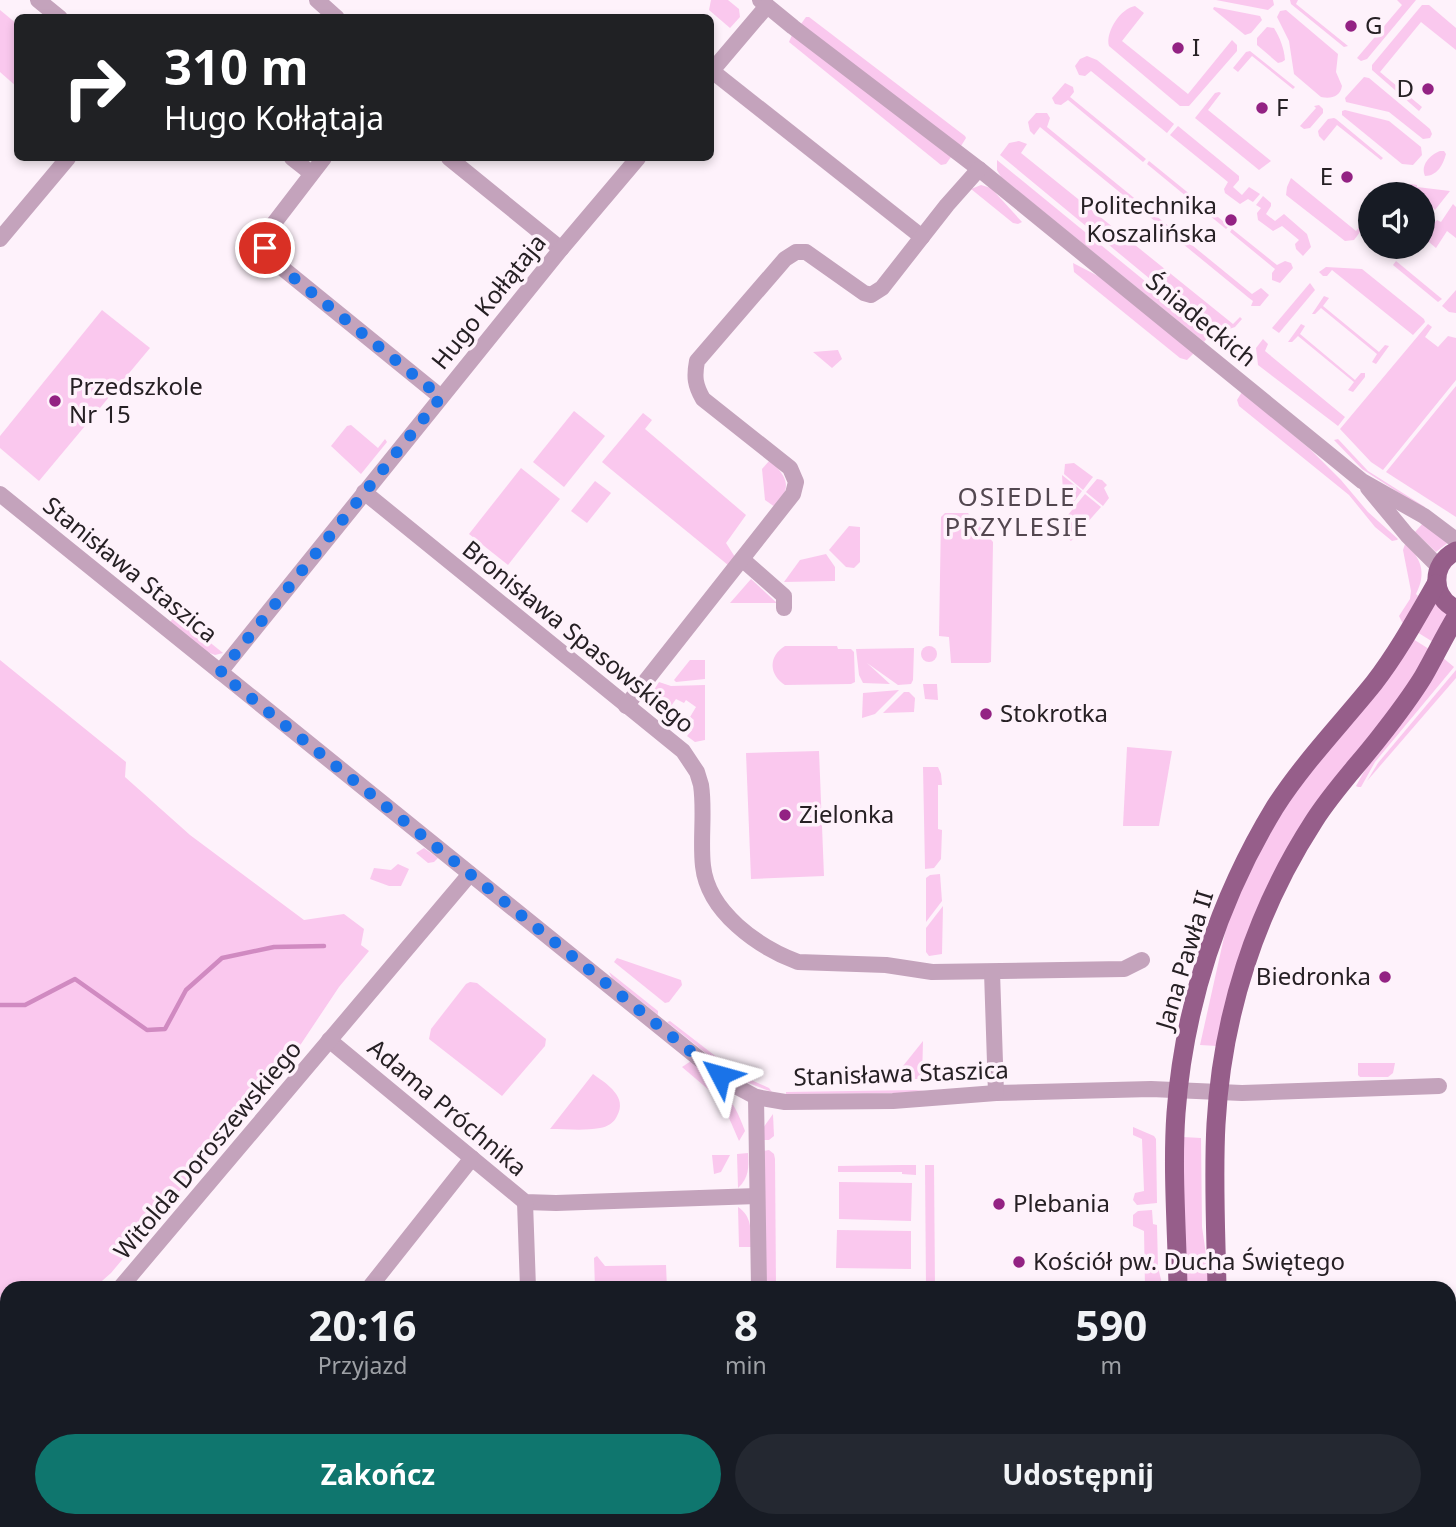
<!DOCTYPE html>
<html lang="pl">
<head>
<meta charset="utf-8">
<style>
	body { margin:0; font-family:"Noto Sans",sans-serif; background:#242831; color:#f1f3f6; height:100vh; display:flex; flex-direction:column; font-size:26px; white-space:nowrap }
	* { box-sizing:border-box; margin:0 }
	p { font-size:23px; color:#9ea1a6 }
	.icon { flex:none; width:38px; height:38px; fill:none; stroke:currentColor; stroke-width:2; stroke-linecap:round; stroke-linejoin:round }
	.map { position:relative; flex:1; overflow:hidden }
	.panel { position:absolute; left:0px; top:1281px; width:1456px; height:247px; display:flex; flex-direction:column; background:#171b24; border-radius:21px 21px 0 0; box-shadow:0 4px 10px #0003 }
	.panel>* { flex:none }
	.hud { position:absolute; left:14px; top:14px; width:700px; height:147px; border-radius:10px; box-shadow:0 4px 10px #0003; background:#202124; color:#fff; overflow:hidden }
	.fabs { position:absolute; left:1358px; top:182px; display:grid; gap:14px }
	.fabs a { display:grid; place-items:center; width:77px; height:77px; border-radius:50%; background:#171b24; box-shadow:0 4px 10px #0003; font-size:35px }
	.pin { position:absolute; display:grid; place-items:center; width:60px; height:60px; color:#fff; margin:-30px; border:4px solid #fff; border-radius:50%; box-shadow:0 2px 7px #0007 }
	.me { position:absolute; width:77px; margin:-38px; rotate:309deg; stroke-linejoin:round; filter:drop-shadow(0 0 5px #0008) }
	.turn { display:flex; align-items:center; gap:24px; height:147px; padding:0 35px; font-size:32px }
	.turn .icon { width:91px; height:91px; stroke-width:2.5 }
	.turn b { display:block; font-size:49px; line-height:60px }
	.eta { display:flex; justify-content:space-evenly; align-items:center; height:119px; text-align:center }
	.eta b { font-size:42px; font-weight:700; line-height:49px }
	.primary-button { display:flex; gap:14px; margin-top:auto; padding:14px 35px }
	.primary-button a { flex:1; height:80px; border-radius:42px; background:#0f766e; color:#fff; font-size:28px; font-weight:700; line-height:80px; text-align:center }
	.primary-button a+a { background:#242831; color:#f1f3f6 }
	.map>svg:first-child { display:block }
	.green { fill:#fac8ee }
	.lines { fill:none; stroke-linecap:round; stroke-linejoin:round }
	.stream { stroke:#d08ac1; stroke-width:4.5 }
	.minor { stroke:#c4a3bc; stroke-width:16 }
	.major { stroke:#965e8a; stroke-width:19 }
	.route { stroke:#1a73e8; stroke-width:12; stroke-dasharray:0 21.6 }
	.poi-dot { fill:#932283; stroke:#fef2fb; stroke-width:2.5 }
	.labels { text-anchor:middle; stroke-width:7; stroke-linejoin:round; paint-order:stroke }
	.poi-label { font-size:24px; fill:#262024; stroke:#fef2fb; text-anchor:start }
	.street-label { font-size:24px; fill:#262024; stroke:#fef2fb }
	.neighbourhood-label { font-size:26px; letter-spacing:2px; fill:#534750; stroke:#fef2fb }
</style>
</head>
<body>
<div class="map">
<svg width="1456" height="1527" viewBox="0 0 1456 1527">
	<rect width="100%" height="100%" fill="#fef2fb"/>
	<g class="green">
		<path d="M711,0H728L739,9L740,17L730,28L709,10Z"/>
		<path d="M1216,0H1273L1274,5L1268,10Z"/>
		<path d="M1290,0H1298L1296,4L1348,46L1344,47L1291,4Z"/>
		<path d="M1397,0H1416L1367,59L1361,61L1357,58L1402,5Z"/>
		<path d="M1422,5H1429L1456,28V50L1421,22L1380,72L1422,107L1419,111L1372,70V65Z"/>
		<path d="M1135,6L1144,13L1122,41L1188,94L1232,40L1237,45V51L1189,106H1180L1109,46C1105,32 1121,8 1135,6Z"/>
		<path d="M1214,7L1260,16L1262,20L1251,33L1245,35L1213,9Z"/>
		<path d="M0,10L17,24V87L0,72Z"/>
		<path d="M1286,10L1338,54L1336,72L1342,86C1340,97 1331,99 1321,97L1294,74L1289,41L1277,17L1280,11Z"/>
		<path d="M806,17H809L965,136L966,138L961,146L801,24Z"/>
		<path d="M1267,27L1274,28C1280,38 1284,48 1285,60L1282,62L1278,63L1257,45V38Z"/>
		<path d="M792,35L951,157L946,164L941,165L789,42Z"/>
		<path d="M1250,51L1295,87L1293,89L1252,56L1238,72L1233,68L1246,52Z"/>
		<path d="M1087,56L1097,60L1174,124L1167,133L1091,71L1085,76L1079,75L1075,66L1080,59Z"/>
		<path d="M1364,77L1369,78L1430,129L1432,134L1430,138L1423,139L1389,112L1346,102L1345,98Z"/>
		<path d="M1065,83L1073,87L1074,92L1070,97L1146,159L1143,162L1068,100L1061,105L1055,104L1052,98Z"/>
		<path d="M1219,92L1221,93L1208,110L1271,161L1259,170L1195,118L1215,93Z"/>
		<path d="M1319,105L1323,109V113L1310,128L1304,129L1300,126L1316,108L1314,106Z"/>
		<path d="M1345,110L1389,121L1421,147L1422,155L1413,165L1402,164L1342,115V111Z"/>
		<path d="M1036,113H1047L1050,118L1047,127L1252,294L1261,288L1269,295L1260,306H1251L1253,301L1249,298L1040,127L1034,135L1030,131L1028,122Z"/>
		<path d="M1334,118L1336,119L1383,158L1381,160L1337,125L1324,141L1319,136L1318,131L1328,119Z"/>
		<path d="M1178,126L1239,176V180L1233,187L1242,195L1249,187L1260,194L1253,202L1248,199L1240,204L1225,193L1224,189L1228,182L1170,135Z"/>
		<path d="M1019,141L1027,144L1021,153L1233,324L1240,317L1242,319L1235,327L1218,333L1183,305L1186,301L1165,284L1161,288L1000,155L1009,143Z"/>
		<path d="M1440,151H1444L1446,154C1443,165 1437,176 1425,176C1420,165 1430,155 1440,151Z"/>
		<path d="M997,160L1206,331L1207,338L1204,342L1001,177L997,170Z"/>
		<path d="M1149,161L1229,226L1226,229L1147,164Z"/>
		<path d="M1291,178L1356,231L1370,214V219L1354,240L1345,241L1286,195L1287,187Z"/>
		<path d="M1411,184L1417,185V187L1450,191L1435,210L1433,208L1430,212L1435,222L1437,220L1441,222L1453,204L1456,207V238L1447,231L1436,248L1423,237V194H1400Z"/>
		<path d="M981,185L991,188L1022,222L1018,224L1013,223L971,189Z"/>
		<path d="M1263,196L1271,203V206L1266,214L1275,221L1284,214L1307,234L1311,247L1303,256L1296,249L1295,244L1299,240L1282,226L1273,231L1258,220L1257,213L1261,208L1256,205Z"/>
		<path d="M1232,229L1277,265L1285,261L1291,263L1293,268L1280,283L1272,280V273L1275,269L1230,232Z"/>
		<path d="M1396,261L1442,299L1438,302L1393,265Z"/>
		<path d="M1073,263L1100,277L1194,353L1187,360L1180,358L1074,272Z"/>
		<path d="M1326,267L1362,269L1424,319L1425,322L1413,335L1332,270L1327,276H1323L1319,272Z"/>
		<path d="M1310,283L1315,290L1279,333L1272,328Z"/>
		<path d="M1456,290V313L1449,312L1442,306Z"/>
		<path d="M1324,296L1329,298L1323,306L1379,352L1385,345L1389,346L1376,364L1372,362L1377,354L1321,308L1315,314H1312Z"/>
		<path d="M102,310L150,348L39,481L0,448V436Z"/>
		<path d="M1301,324L1305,326L1300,334L1355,380L1361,373H1365V377L1353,392L1348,390L1354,382L1298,336L1292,342H1288Z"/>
		<path d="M1428,324L1432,327L1425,337L1438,347L1448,336L1456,338V380L1383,470L1371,462L1340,429Z"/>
		<path d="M1263,339L1268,344L1265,351L1345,417L1338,426L1258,365L1256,348Z"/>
		<path d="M838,350L842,359L832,368L813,352Z"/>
		<path d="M1456,386V517L1386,472Z"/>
		<path d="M1242,392L1310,449L1341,480L1368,512L1398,539L1397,540L1392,541L1375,527L1349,495L1239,406L1237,400Z"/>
		<path d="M574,411L605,436L564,487L533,462Z"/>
		<path d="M643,413L652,420L645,429L746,515L726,543L735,557L728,565L602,462Z"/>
		<path d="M351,425L378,448L385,439L387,442L361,474L331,446L347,426Z"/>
		<path d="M1338,439L1368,471L1425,507L1424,509L1362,469L1334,440Z"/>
		<path d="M770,460C787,477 793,487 775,507L765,500L762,469Z"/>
		<path d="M1074,463L1093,477L1083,490L1064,474L1065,464Z"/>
		<path d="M521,468L560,499L508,565L469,534Z"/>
		<path d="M1062,475L1082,491L1070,507L1064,508Z"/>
		<path d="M1097,479L1102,480L1107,485L1104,488L1109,498L1103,506L1086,492Z"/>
		<path d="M595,481L611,493L587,523L571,511Z"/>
		<path d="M1085,494L1101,507L1071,541L1065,536L1064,520Z"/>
		<path d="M945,513H968L993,542L991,662L988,663H951L949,637L939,636L941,517Z"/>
		<path d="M1424,522L1450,541L1436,552L1415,532Z"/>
		<path d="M849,526L860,527V562L854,568L846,567L829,550Z"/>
		<path d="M1405,544C1421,557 1427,573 1416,594L1418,596L1403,624L1399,616L1410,599L1411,591L1403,550Z"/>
		<path d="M826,554L835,567V581L784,582L800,560Z"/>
		<path d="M751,579L777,603H730Z"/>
		<path d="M1436,597L1449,611L1433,642L1417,632Z"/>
		<path d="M176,615L223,653L215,655L207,652L170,622Z"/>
		<path d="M1413,639L1429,649L1406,690L1326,790L1217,1046L1200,1045L1229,915L1240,887L1291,796Z"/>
		<circle cx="929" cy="654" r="8"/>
		<path d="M785,646H837L838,649H851L854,652L855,682L851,684L785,685C769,675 768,656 785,646Z"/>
		<path d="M914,648L913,680L911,684L898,685L867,663L890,684L863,683L859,675L856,649Z"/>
		<path d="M1442,657L1454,667L1375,762L1361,787H1358L1356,786L1371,759Z"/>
		<path d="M0,660L126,762L125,777L190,835L304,920L344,914L364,929L361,945L369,951L339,987L293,1056L111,1273L94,1288H7V1331L0,1334Z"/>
		<path d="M690,660H705V679L676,682L674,680Z"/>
		<path d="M1456,670V678L1367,781L1378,763Z"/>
		<path d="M659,682L671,686L705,685V740L695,742L687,736L692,730L689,728L694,720L690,717L696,707L686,700L684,703L676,699L664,716L655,708L652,693Z"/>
		<path d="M923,684H937L938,700L925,699Z"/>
		<path d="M899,690L875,714L862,718L863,693Z"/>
		<path d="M904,692H909L915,698L914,712L883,713Z"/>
		<path d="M1127,747L1172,751L1159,826H1123Z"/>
		<path d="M819,751L824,876L751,879L746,753Z"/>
		<path d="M923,767H938L941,774L942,785H938V829L942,830L941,859L934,868L925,869Z"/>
		<path d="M424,848L438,858L434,862L428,863L416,853Z"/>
		<path d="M398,864L409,869L401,886H389L370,879L374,868L391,870Z"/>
		<path d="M940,874L942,901L926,922V878L930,875Z"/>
		<path d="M943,906L942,954L929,956L926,952V928Z"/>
		<path d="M617,958L681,980L682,985L669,1002L665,1003L614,962Z"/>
		<path d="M609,972L658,1011V1015L612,978Z"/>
		<path d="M470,982L477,983L546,1039L545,1046L502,1096L429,1039L431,1029L466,984Z"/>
		<path d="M670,1021L740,1075L769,1088L772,1092L738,1079L667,1022Z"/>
		<path d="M923,1041L922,1079H896L895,1076Z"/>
		<path d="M691,1061C718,1084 733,1096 745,1131L739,1141L726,1111L716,1096L682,1067Z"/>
		<path d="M1358,1063H1395L1393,1073L1388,1077H1360L1358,1075Z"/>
		<path d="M593,1074C607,1084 628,1097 617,1116C614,1123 607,1127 600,1128C584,1131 566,1129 550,1129Z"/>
		<path d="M916,1090L925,1091L901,1093L786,1094V1092Z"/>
		<path d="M773,1114L774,1136L769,1140H762L763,1128Z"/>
		<path d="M1133,1127L1154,1136L1156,1139L1157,1203L1137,1205L1133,1200L1135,1193L1144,1191L1142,1139L1133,1135Z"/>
		<path d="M1183,1137L1201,1138L1202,1227L1211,1288H1185Z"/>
		<path d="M769,1150L774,1154L775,1159L776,1288H766L763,1151Z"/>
		<path d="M748,1153C749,1167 749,1178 738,1188L737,1154Z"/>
		<path d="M730,1155L721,1172L714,1174L712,1155Z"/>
		<path d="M902,1165H916V1175L902,1174V1172H838V1166Z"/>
		<path d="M925,1165H934L935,1288H926Z"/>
		<path d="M839,1182L912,1183L911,1221L839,1219Z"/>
		<path d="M738,1207C752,1216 751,1231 751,1247H739Z"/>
		<path d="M1138,1211L1152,1210L1153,1224L1157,1225L1158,1267L1163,1288H1145L1144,1231L1133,1226V1215Z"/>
		<path d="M837,1230L911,1231V1269L836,1268Z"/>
		<path d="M597,1256L605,1266L666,1265L667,1288H595L594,1258Z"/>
		<path d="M7,1435V1495L0,1501V1438Z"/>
		<rect x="528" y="1521" width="46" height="6"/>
	</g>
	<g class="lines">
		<path class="stream" d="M0,1005H25L75,979L147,1030L165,1029L186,990L222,958L274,947L324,946"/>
		<g class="minor">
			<path d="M38,0L60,18"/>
			<path d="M317,0L337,18"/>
			<path d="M760,0L793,27L979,169L1362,481L1424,516L1456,540"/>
			<path d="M712,71L922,237"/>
			<path d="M710,73L767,6"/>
			<path d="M292,158L311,173"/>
			<path d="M324,158L268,231L265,239L270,258L441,397"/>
			<path d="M449,158L561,249"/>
			<path d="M0,239L68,158"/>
			<path d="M1368,488L1407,535L1439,567"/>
			<path d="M364,492L683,751L697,772L701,785C705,812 700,839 703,866C708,912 758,947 798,962L886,965L932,972L1124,969L1142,960"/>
			<path d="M0,494L728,1082L756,1097L785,1102L893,1101L996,1093L1151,1089L1242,1093L1439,1086"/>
			<path d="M743,560L784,596V608"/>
			<path d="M220,672L561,249L638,158"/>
			<path d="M626,706L793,494L796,482L790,468L703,399C695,385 694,377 697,361L785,259L796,252H806L864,293L871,295L882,288L947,205L979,169"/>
			<path d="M992,972L996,1093"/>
			<path d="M329,1040L525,1202L556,1203L757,1196"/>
			<path d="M756,1097L759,1288"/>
			<path d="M525,1202L528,1288"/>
			<path d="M120,1288L470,874"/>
			<path d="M369,1288L472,1158"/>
			<path d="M0,1353L7,1351"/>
			<path d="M211,1521L217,1527"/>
			<path d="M461,1521V1527"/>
			<path d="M631,1521L632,1527"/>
			<path d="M765,1521V1527"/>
			<path d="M9,1525L10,1527"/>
			<path d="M132,1527L138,1521"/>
		</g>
		<g class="major">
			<path d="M1456,551C1430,564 1431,597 1456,609"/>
			<path d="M1178,1288C1177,1230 1172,1170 1176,1113C1184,1005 1219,899 1275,807C1304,762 1341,724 1374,683C1398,652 1417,617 1436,584"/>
			<path d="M1217,1288C1216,1234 1213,1178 1216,1124C1222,1016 1255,912 1314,821C1333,791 1358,765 1379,738C1394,719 1410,698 1423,677C1434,658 1444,637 1456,617"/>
			<path d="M1181,1521L1182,1527"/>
			<path d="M1221,1521L1222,1527"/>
		</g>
	</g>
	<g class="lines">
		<path class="route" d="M265,248L270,258L279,266L441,397L220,673L720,1075"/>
	</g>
	<g class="poi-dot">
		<circle cx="1351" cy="26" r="7"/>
		<circle cx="1178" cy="48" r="7"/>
		<circle cx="1428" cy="89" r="7"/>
		<circle cx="1262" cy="108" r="7"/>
		<circle cx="1347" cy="177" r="7"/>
		<circle cx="1231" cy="220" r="7"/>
		<circle cx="55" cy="401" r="7"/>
		<circle cx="986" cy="714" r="7"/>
		<circle cx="785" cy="815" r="7"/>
		<circle cx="1385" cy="977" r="7"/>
		<circle cx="999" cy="1204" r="7"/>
		<circle cx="1019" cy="1262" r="7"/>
	</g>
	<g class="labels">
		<g class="poi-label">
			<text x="1365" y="34">G</text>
			<text x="1192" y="56">I</text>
			<text x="1414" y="97" text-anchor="end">D</text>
			<text x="1276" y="116">F</text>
			<text x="1333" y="185" text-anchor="end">E</text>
			<text x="1217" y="214" text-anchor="end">Politechnika<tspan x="1217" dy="28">Koszalińska</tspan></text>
			<text x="69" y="395">Przedszkole<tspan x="69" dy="28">Nr 15</tspan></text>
			<text x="1000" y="722">Stokrotka</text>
			<text x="799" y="823">Zielonka</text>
			<text x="1371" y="985" text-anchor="end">Biedronka</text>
			<text x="1013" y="1212">Plebania</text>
			<text x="1033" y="1270">Kościół pw. Ducha Świętego</text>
		</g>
		<g class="street-label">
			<text transform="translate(489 302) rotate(-51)" y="8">Hugo Kołłątaja</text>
			<text transform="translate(1201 320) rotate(39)" y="8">Śniadeckich</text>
			<text transform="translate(130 570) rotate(39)" y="8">Stanisława Staszica</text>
			<text transform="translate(578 637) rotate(39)" y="8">Bronisława Spasowskiego</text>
			<text transform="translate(1185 960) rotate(-73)" y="8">Jana Pawła II</text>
			<text transform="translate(901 1074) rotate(-2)" y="8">Stanisława Staszica</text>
			<text transform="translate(447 1108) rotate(40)" y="8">Adama Próchnika</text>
			<text transform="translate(208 1150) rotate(-50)" y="8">Witolda Doroszewskiego</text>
		</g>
		<g class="neighbourhood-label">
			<text x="1017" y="506">OSIEDLE<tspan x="1017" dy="30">PRZYLESIE</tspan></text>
		</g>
	</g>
</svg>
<div class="fabs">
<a><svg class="icon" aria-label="sound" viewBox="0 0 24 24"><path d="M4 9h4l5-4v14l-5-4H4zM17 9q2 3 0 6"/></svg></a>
</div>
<div class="pin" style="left:265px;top:248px;background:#d93025"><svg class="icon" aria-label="arrive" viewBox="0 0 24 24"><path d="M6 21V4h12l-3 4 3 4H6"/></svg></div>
<svg class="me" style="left:720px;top:1075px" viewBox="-20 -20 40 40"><path d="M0-17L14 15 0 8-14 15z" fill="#1a73e8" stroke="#fff" stroke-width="4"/></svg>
<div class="hud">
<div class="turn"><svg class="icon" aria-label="right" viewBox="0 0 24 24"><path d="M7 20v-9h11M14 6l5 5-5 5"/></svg><div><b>310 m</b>Hugo Kołłątaja</div></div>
</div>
<section class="panel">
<div class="eta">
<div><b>20:16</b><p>Przyjazd</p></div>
<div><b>8</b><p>min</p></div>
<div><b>590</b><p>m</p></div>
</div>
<div class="primary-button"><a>Zakończ</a><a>Udostępnij</a></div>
</section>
</div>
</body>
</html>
